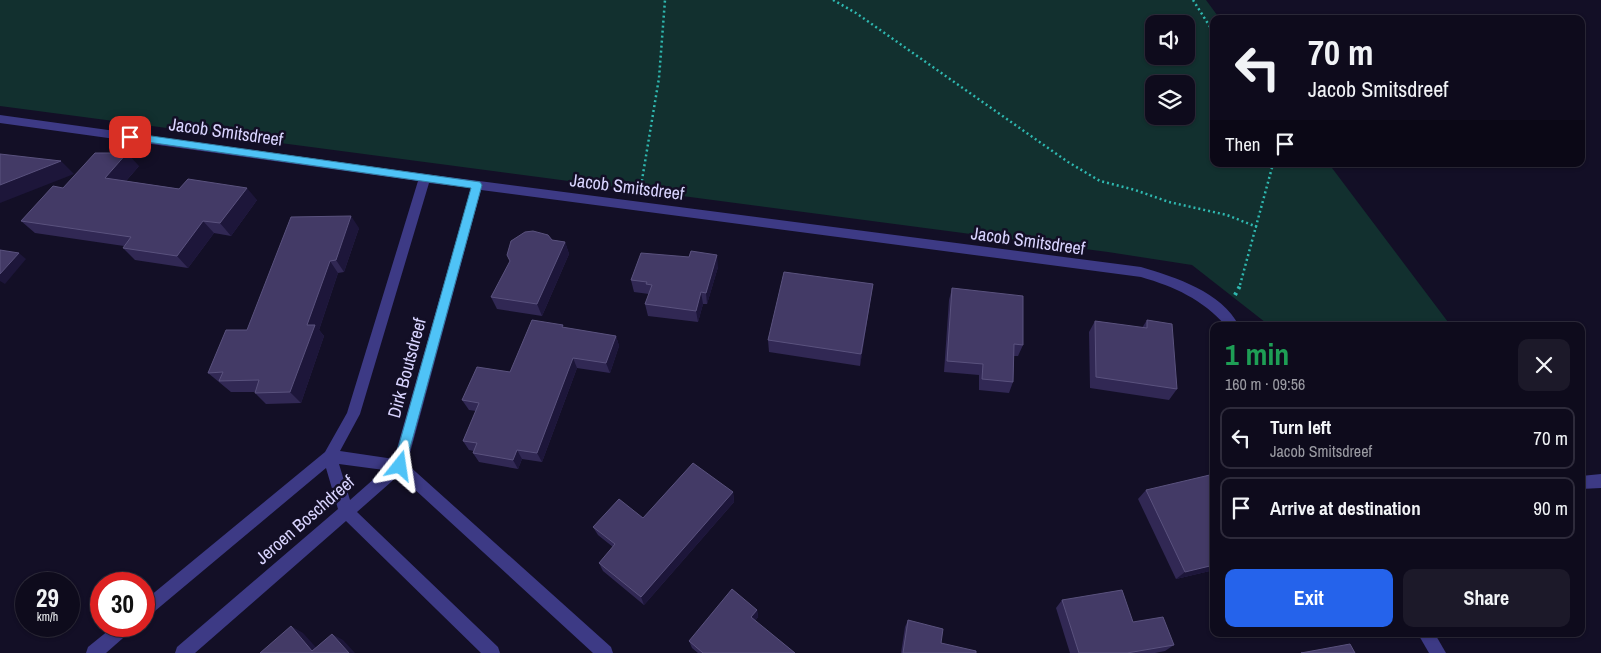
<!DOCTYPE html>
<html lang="en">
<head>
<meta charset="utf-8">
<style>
	body { margin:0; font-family:"Archivo Narrow",sans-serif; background:#1c1929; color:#f1f3f6; height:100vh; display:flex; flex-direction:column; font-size:19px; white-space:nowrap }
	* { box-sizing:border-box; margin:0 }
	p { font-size:16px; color:#9b9ba3 }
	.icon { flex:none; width:28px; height:28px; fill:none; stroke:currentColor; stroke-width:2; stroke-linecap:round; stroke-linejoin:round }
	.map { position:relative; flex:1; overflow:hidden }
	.details { position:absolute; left:1210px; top:322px; width:375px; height:315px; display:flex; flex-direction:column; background:#0e0b1c; border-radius:10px; box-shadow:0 1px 4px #0004,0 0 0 1px #2e2b3b }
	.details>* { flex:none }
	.hud { position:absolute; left:1210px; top:15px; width:375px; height:152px; border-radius:10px; box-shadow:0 1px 4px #0004,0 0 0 1px #2e2b3b; background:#0e0b1c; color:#f1f3f6; overflow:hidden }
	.fabs { position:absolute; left:1145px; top:15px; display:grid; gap:10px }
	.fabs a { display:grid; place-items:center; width:50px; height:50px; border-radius:10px; background:#0e0b1c; box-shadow:0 1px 4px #0004,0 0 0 1px #2e2b3b; font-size:25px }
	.speed { position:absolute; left:15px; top:572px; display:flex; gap:10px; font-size:25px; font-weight:700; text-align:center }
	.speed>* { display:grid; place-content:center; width:65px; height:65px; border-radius:50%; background:#0e0b1c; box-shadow:0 1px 4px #0004,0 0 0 1px #2e2b3b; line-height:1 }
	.speed small { font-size:12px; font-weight:400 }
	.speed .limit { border:8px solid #d22; background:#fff; color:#111 }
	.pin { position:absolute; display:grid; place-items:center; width:42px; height:42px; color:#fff; margin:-21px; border-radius:10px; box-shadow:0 2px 8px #0006 }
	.me { position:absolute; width:55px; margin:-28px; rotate:15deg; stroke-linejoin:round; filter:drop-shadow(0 0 4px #0008) }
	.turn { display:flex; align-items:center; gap:18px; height:105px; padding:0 15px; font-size:22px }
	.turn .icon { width:65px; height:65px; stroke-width:2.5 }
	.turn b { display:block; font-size:35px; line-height:42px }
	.then { display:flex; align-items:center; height:48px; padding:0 15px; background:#0003; gap:10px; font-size:19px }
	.round { display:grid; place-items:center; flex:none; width:52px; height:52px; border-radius:10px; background:#1c1929 }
	.summary { display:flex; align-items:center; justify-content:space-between; height:85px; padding:0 15px }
	h1 { font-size:30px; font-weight:700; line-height:38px; color:#1e9e55 }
	.primary-button { display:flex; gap:10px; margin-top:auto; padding:10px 15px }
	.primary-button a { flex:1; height:58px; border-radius:10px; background:#2563eb; color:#fff; font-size:20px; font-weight:700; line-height:58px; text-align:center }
	.primary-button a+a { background:#1c1929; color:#f1f3f6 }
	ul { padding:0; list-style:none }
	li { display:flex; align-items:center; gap:15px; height:62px; margin:0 10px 8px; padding:0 5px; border:2px solid #2e2b3b; border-radius:10px }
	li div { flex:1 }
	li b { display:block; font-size:19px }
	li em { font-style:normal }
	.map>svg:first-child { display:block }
	.green { fill:#12302f; fill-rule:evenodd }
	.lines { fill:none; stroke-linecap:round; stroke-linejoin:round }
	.path-far1 { stroke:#2fb8b0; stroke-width:2.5; stroke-dasharray:2 3; stroke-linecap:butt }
	.path { stroke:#2fb8b0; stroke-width:4; stroke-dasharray:2.5 4.5; stroke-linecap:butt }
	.street { fill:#3d3a85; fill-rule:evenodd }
	.wall { fill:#312854 }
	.shaded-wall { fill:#1d163a }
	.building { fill:#433a66; stroke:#5a527e }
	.route { fill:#4fc3f7; stroke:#337fa1 }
	.labels { text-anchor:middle; stroke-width:5; stroke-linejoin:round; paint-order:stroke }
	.street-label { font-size:18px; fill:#d9d4ff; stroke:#130f26 }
</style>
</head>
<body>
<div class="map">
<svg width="1601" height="653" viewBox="0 0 1601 653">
	<rect width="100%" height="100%" fill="#130f26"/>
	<path class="green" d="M0,0H1206L1220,19H1214V164H1329L1451,326H1270L1192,265L1108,252L0,106ZM1154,24H1186V56H1154ZM1154,84H1186V116H1154Z"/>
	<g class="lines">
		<g class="path-far1">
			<path d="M833,0L856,13L1068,162L1100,181L1135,190L1169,202L1227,215L1257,227"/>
			<path d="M1193,0L1214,33"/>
			<path d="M641,186L659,78L665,0"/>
			<path d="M1240,285L1273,164"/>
		</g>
		<path class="path" d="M1235,295L1241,284"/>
		<g class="street">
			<path d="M0,115L425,174L1141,267C1175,277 1222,292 1239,326H1226C1202,299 1175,287 1141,277L481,190L407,464L611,647L613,653H593L399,475L357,512L498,647L500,653H481L346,521L195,653H175L177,647L338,509L326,468L149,616L144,619V601L325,452L347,413L418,181L0,123ZM429,183L471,188L394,459L340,451L360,414ZM339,464L384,470L350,500Z"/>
			<path d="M1601,474V488L1581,489V476Z"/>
			<path d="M114,626H134L131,631L106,653H86L88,647Z"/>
			<path d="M1418,634H1435L1446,653H1429Z"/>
		</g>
	</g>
	<g class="wall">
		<path d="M139,166L126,181L257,200L231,236L214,233L188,268L135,260L123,248L124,246L35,233L21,221L63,188Z"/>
		<path d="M359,228L344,272L338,273L319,330L324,336L301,403L266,404L255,393V392H231L208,373Z"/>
		<path d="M552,240L565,242L569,254L542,316L497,309L491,297Z"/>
		<path d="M718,267L707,304H703L698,322L648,316L645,304L649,294L634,292L631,280Z"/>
		<path d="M873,284L860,366L769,352L768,340Z"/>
		<path d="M952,288L1023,345L1018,356H1014L1013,382L1009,393L979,390V375L944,372L949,300Z"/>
		<path d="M1147,320L1177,389L1169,400L1090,388L1089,332L1095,321L1142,328Z"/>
		<path d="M564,328L616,336L619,346L610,373L577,368L542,462L522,459L518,469L479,462L473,453L474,451L469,450L463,441L476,411L469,410L462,400L510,372Z"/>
		<path d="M1146,490L1214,570L1176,579L1138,499Z"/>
		<path d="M733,492L734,502L644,605L603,571L599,563L613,547L598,535L593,527L643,518Z"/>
		<path d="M1062,600L1133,622L1174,645L1165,651L1155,653H1070L1056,608Z"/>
		<path d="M757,610L758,617L755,621L795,653H698L692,648L689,641Z"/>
		<path d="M908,620L941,643L976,653H901L905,627Z"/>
	</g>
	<g class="shaded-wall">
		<path d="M127,153L139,166L117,191L105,178Z"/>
		<path d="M61,161L74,174L0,203V185Z"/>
		<path d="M247,188L257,200L231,236L220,223Z"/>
		<path d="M351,216L359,228L344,272L336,260Z"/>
		<path d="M203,221L214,233L188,268L177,256Z"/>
		<path d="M565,242L569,254L542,316L537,304Z"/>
		<path d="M19,253L26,259L5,284L0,281V274Z"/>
		<path d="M717,255L718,267L707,304L706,293Z"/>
		<path d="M330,261L338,273L319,330L324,336L301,403L290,392L307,325Z"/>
		<path d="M873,284L871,296L860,366L861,354Z"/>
		<path d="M701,292L703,304L698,322L696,311Z"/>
		<path d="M616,336L619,346L610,373L606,363Z"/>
		<path d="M573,358L577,368L542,462L537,453Z"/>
		<path d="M517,450L522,459L518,469L513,460Z"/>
		<path d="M733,492L734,502L644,605L641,597Z"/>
		<path d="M1214,565V570L1176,579L1185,572Z"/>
		<path d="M757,610L758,617L752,624L751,617Z"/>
		<path d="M291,626L303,633L321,653L312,651Z"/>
		<path d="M332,634L343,640L355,653H349Z"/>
	</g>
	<g class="building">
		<path d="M95,153H127L105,178L179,189L188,179L247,188L220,223L203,221L177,256L123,248L131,237L21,221L53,186L63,188Z"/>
		<path d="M0,154L61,161L0,185Z"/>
		<path d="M351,216L336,260L330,261L307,325H315L290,392L255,393L259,380L219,381L223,372L208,373L226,330H247L291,217Z"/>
		<path d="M533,231L548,235L552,240L565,242L537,304L491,297L510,261L507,255L511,241L525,232Z"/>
		<path d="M0,250L19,253L0,274Z"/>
		<path d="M691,251L717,255L706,293L701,292L696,311L645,304L652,285L646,284L647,282L631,280L641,253L689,257Z"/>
		<path d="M784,272L873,284L861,354L768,340Z"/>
		<path d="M952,288L1023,296V345L1014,344L1013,382L982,379L983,364L947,361Z"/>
		<path d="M532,320L563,325L562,327L616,336L606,363L573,358L537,453L517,450L513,460L473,453L477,443L463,441L479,403L462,400L477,367L510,372Z"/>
		<path d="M1147,320L1172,324L1177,389L1096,377L1095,321L1147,328Z"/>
		<path d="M693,463L733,492L641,597L599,563L615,544L593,527L619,499L643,518Z"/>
		<path d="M1214,474V565L1185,572L1146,490Z"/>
		<path d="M732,589L757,610L751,617L795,653H703L689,641Z"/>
		<path d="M1122,590L1133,622L1163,617L1174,645L1127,653H1079L1062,600Z"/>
		<path d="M908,620L943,629L941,643L976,651V653H903Z"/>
		<path d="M291,626L312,651L332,634L349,653H260Z"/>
		<path d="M1350,644L1355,653H1301Z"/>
	</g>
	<path class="route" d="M130,133L480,182L482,185L404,470L400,472L395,470L393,466L471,188L126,139V134Z"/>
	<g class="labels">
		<g class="street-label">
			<text transform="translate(226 132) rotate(8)" y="6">Jacob Smitsdreef</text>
			<text transform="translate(627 187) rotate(7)" y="6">Jacob Smitsdreef</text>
			<text transform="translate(1028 241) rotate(8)" y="6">Jacob Smitsdreef</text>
			<text transform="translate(407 368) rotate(-75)" y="6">Dirk Boutsdreef</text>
			<text transform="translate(305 520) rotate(-41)" y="6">Jeroen Boschdreef</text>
		</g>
	</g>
</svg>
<div class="fabs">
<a><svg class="icon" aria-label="sound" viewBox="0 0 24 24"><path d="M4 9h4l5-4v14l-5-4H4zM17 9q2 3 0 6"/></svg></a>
<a><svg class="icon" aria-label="layers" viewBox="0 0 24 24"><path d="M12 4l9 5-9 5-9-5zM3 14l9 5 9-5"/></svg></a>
</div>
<div class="speed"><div>29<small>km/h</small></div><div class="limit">30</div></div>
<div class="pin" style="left:130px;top:137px;background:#d93025"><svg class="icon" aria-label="arrive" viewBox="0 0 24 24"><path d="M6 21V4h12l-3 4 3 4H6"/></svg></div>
<svg class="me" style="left:400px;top:466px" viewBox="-20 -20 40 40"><path d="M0-17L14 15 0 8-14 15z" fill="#4fc3f7" stroke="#fff" stroke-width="4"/></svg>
<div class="hud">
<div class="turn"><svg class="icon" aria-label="left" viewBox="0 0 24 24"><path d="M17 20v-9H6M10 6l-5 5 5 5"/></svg><div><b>70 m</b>Jacob Smitsdreef</div></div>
<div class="then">Then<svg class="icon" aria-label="arrive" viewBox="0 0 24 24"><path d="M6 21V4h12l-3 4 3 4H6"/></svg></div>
</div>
<section class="details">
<div class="summary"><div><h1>1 min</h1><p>160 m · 09:56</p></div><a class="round"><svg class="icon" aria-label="close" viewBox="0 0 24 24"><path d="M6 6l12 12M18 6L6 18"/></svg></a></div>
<ul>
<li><svg class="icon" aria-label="left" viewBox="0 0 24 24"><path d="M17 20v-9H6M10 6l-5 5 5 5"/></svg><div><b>Turn left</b><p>Jacob Smitsdreef</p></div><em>70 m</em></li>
<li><svg class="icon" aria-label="arrive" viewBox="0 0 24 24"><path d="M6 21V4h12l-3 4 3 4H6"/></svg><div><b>Arrive at destination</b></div><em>90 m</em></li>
</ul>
<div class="primary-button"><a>Exit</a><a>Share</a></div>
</section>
</div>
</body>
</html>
